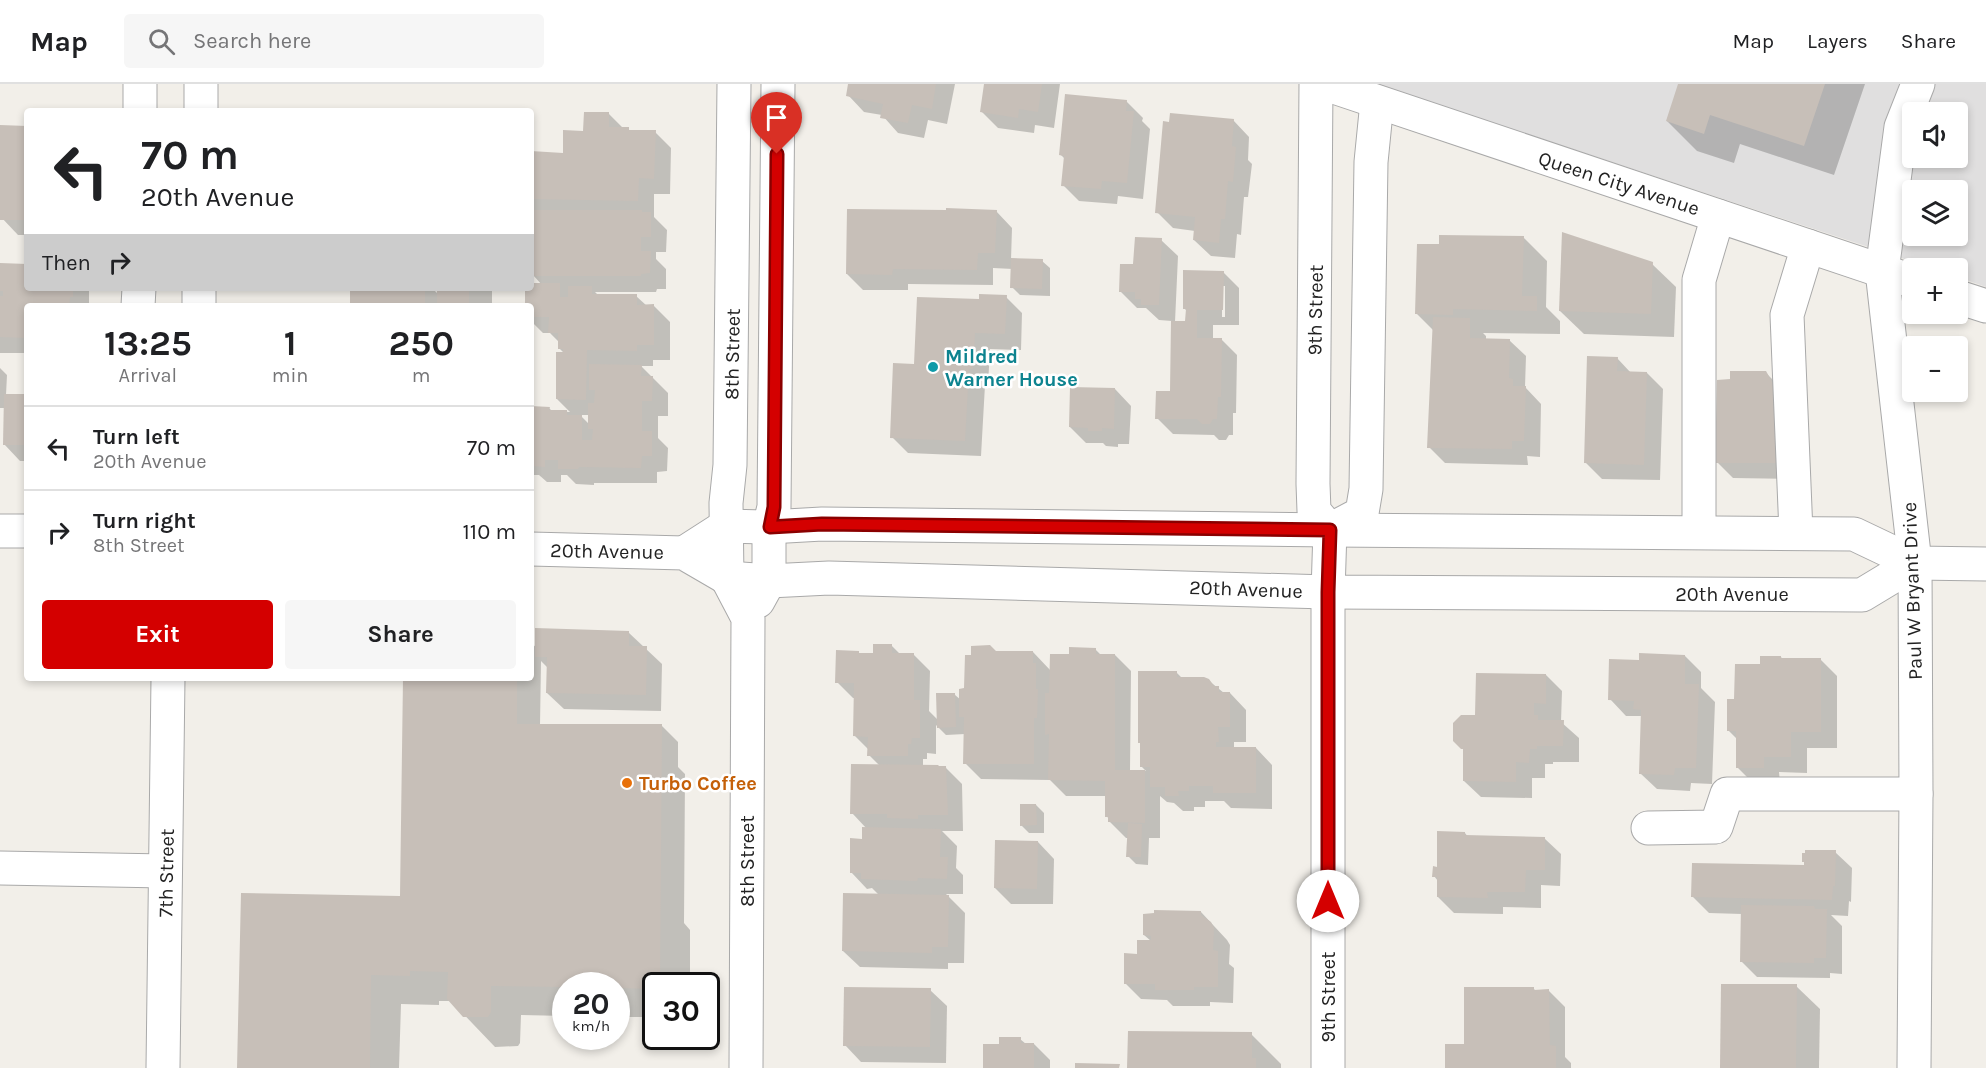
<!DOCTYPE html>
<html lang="en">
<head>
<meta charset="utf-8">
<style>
	body { margin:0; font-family:Karla,sans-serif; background:#f6f6f6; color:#202124; height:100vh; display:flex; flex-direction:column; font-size:22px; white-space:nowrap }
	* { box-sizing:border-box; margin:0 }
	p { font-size:20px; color:#757577 }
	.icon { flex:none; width:33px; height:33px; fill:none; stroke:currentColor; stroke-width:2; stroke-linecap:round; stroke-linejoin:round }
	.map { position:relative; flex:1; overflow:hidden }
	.details { position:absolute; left:24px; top:219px; width:510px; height:378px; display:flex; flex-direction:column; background:#fff; border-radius:6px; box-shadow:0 3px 9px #0003 }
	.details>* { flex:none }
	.hud { position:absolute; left:24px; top:24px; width:510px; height:183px; border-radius:6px; box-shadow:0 3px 9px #0003; background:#fff; color:#202124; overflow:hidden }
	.controls { position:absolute; left:1902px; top:18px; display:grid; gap:12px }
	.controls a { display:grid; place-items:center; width:66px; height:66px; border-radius:6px; background:#fff; box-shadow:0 3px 9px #0003; font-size:30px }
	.speed { position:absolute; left:552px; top:888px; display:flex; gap:12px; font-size:30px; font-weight:700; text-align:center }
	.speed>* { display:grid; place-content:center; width:78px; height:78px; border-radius:50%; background:#fff; box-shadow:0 3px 9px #0003; line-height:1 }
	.speed small { font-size:15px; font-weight:400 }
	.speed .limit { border:3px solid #111; border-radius:9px; background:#fff; color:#111 }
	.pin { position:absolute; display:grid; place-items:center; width:51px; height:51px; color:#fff; margin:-62px -26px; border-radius:50% 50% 50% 0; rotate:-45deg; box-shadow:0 0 6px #0007 }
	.pin .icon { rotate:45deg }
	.me { position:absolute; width:66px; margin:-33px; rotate:0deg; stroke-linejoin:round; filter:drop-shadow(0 0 4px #0008) }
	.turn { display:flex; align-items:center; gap:21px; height:126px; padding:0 18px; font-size:27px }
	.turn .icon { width:78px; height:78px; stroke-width:2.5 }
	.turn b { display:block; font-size:42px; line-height:51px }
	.then { display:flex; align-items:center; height:57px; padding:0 18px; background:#0003; gap:12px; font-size:22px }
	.eta { display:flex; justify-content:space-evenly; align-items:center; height:102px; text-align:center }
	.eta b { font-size:36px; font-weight:700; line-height:42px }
	.action { display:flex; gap:12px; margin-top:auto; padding:12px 18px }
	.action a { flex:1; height:69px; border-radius:6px; background:#d40000; color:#fff; font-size:24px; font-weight:700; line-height:69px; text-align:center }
	.action a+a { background:#f6f6f6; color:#202124 }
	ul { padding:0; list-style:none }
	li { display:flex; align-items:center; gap:18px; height:84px; padding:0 18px; border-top:2px solid #e0e0e0 }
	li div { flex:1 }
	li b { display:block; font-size:22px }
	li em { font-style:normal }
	header { display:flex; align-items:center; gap:36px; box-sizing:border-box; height:84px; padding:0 30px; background:#fff; border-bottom:2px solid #e0e0e0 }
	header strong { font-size:28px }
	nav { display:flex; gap:33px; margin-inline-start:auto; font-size:21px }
	.search { width:420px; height:54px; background:#f6f6f6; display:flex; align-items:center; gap:15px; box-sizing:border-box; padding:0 21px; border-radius:6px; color:#757577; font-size:22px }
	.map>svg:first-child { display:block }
	.residential { fill:#e0dfdf; fill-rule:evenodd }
	.shadow { fill:#0003; fill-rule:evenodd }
	.building { fill:#c7bfb8 }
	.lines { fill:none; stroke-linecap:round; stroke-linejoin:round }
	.minor-casing { stroke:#a9a9a9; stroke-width:35 }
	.minor { stroke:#fff; stroke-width:33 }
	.route-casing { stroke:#8a0000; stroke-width:15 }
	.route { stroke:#d40000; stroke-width:10 }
	.culture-dot { fill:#0f9aa8; stroke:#fff; stroke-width:2 }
	.food-dot { fill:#e8710a; stroke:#fff; stroke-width:2 }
	.labels { text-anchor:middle; stroke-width:5; stroke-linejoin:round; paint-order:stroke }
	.street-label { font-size:20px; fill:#222; stroke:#fff }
	.culture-label { font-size:20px; font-weight:bold; fill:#0d838f; stroke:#fff; text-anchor:start }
	.food-label { font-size:20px; font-weight:bold; fill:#c56008; stroke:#fff; text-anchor:start }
</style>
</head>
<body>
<header>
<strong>Map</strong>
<div class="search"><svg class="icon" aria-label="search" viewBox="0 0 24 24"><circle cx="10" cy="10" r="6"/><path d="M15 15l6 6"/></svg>Search here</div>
<nav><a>Map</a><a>Layers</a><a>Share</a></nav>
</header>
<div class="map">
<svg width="1986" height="984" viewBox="0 0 1986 984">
	<rect width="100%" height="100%" fill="#f2efe9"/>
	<path class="residential" d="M1376,0H1986V203L1958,193V184H1932ZM1912,28H1958V74H1912ZM1912,106H1958V152H1912Z"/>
	<g class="shadow">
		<path d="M850,0H955L947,40L928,36L924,54L898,49L882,31L864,28L848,11Z"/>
		<path d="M985,0H1060L1054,44L1035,41L1034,49L998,44L981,27Z"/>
		<path d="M1680,0H1865L1834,91L1740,60L1734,79L1697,67L1667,37Z"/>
		<path d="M1126,17L1143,34L1142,37L1150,45L1143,115L1118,112L1117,120L1079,117L1063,101L1065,75L1061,71Z"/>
		<path d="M609,30L623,44L628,45L632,48H655L671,64L670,110H654V133L667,146L666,168H656V175L666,185V205H657L656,208H595L599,212H636L647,222H654L670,238V276H653V282H641L668,309V332H658V354L668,364L667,387L657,388V399H594V401L576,400L567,391H561V398H547L539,391H531V324H549L552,327L570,328L557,315L564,269L559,264V258L550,249H543L531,237V222H526V204H531V200L542,201L533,191L531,69L564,70L585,48ZM580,331H590V341Z"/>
		<path d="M1233,36L1249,53L1248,76L1252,80L1248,113H1244L1241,151L1237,150L1235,174L1211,172L1194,156L1195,147L1173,144L1157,128Z"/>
		<path d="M27,43V151H18L0,132V47Z"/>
		<path d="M996,127L1012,144L1011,176L1042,177L1050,184V212L1020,211L1012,203L1013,185L993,184V201L908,200V206H863L847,190Z"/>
		<path d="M1523,153L1547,177L1546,223L1560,237V250L1483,249L1486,252V255L1509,256L1526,272L1525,303L1541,320L1540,373L1527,372L1528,381L1445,379L1429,363L1434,247L1417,230L1440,162Z"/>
		<path d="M1161,156L1178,172L1175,238L1187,239V227L1184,224L1223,188L1239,204V241H1213V255H1221L1237,271L1236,329H1233V351H1229L1226,356H1219L1214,351L1173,350L1157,334L1171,309L1172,237L1159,236L1146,224H1137L1120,207L1135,182ZM1222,202H1225V233H1222Z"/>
		<path d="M1652,180L1676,203L1674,253L1584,250L1560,227Z"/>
		<path d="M0,181H27V204H89V222H27V269H0Z"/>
		<path d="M352,204H432L439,211V204H492V222H352Z"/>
		<path d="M1006,213L1022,229L1021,266L990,265L988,301H985L981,372L908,369L892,353L915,282L980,217Z"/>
		<path d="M1617,274L1631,289H1647L1663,305L1660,396L1602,395L1586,379Z"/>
		<path d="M0,284L7,291L6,311L27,312V377H20L4,360L5,324H0Z"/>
		<path d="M1766,289L1782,305L1793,395L1733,394L1717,378Z"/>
		<path d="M1115,305L1131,322L1129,360H1118V363L1106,362L1103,359H1086L1070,343Z"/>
		<path d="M628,548L662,580L661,627L564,625L547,609L548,584L541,577L540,642H662L678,658V683L685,690L684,839L690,846V902H656V933H616V902H566V932L521,931L520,959L518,962L495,963L451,917H439V921L401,920L399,984H239L402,813L405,594H531V559L537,564Z"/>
		<path d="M891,561L900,570L914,571L930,587L929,627L938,636L955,611L961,616L966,606L995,568H1033L1051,587L1070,572L1095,565L1101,571H1115L1131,587L1130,687H1146L1141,682L1142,661L1139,658L1176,588L1182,594L1208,596L1224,609H1230L1246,626V658H1234V665L1256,664L1272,681V725L1231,724L1224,717H1205V723H1194V727H1183L1174,719L1167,718L1160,712V754H1149L1148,781L1136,780L1128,772V754H1126L1110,738L1107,732V712H1066L1050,696L981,695L965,679V650L946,651L936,641V670L927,669V675H923V682L946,684L962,700L963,747H942L957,762L956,784L963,791V810H946L965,829L964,879H948V885L860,883L843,867L879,811L872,804L867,805L851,788L867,745L852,729L880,682L869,671V666L855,652V614H853L837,598L858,568L861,571H874Z"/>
		<path d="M1685,572L1701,588V604L1715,618L1712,700L1691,699L1690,707L1657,705L1640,689L1642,632H1626L1610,615L1640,578Z"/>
		<path d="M1781,573L1783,576H1821L1837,592V664H1807V689L1779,688L1780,699L1754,700L1737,683V655L1728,646L1736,617L1761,581Z"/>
		<path d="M1546,591L1562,607L1561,638L1579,654V678H1553V680H1545V694H1532V714L1481,713L1464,697L1465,667L1454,656L1477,633Z"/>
		<path d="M1036,721L1044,729V749H1029L1021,741Z"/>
		<path d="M1465,749L1468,753L1544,754L1561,770L1560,802L1541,801V824L1503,823V830L1454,829L1438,813V797L1434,792Z"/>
		<path d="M1038,758L1054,775L1053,820H1011L995,804Z"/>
		<path d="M1835,768L1852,784L1851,818L1849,817L1848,832L1831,831L1842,842V890L1830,889V894L1757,893L1741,877L1742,830L1709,829L1693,813L1806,783Z"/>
		<path d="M1201,828L1227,856L1230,861L1229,880L1234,884L1233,919L1210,918V922H1173L1167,916L1141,915L1125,899L1139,871L1151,857L1144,851Z"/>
		<path d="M1796,902L1820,925L1819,984H1721Z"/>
		<path d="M1533,904L1536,907H1549L1565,923V973L1571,979V984H1447L1465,961Z"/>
		<path d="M930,906L947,922L946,979L861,978L845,961Z"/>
		<path d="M1251,950L1281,980V984H1129Z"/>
		<path d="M1020,955L1026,960H1034L1050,976V984H984L1001,962Z"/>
	</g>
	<g class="building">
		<path d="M848,0H936L932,25L912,21L908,39L880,34L883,20L846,12Z"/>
		<path d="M984,0H1042L1038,28L1019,25L1018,34L980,28Z"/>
		<path d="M1678,0H1825L1804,62L1710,31L1704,50L1666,37Z"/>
		<path d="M1065,10L1127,16L1126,27H1134L1127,99L1102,97L1101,105L1061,102L1064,72L1059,71Z"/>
		<path d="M584,28H609V43H629V46H656L654,95L639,94L638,117L531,115V67L563,69V46L583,47Z"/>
		<path d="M1170,29L1234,35L1232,62L1236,63L1233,98L1228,97L1225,135H1221L1219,159L1193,156L1195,133L1155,129L1163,37L1169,38Z"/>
		<path d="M0,41L27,42V136H0Z"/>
		<path d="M946,124L997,126L995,169H978L977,186L893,185L892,191L846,190L847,125L946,126Z"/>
		<path d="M531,126H642V128H651V153H641V167H651L650,189L641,190V192H531Z"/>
		<path d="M1562,148L1653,178L1651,230L1559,227Z"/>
		<path d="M1439,151L1524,152L1522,212H1537V227L1453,225V231L1415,230L1417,160H1439Z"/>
		<path d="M1135,153L1162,154L1159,221H1141V215H1135V208H1119L1120,180H1133Z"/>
		<path d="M1011,174L1043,175L1042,205L1010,204Z"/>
		<path d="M0,179L27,180V204H73V213H70L69,222H27V254L0,253V212H3V207H0Z"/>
		<path d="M1183,186L1224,187L1223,226H1197V254H1222L1221,313H1218L1217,335H1213L1210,340H1202L1197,335H1155L1156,307H1170L1171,237H1185L1186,225H1183Z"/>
		<path d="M531,199H560V213H568V202H592V210H637V221L654,220V261H637V267L587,266L586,316L556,315V268H563V265H558V249H548L549,233H531V222H525V204H531Z"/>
		<rect x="350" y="204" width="75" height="18"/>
		<rect x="437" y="204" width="32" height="18"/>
		<path d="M979,210L1007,211L1005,250L975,249L973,285H969L965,357L890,354L893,279L914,280L917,213L979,215Z"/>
		<path d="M1433,233L1470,234V254L1510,255L1509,294L1513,295V302H1526L1524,357H1512V365L1427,364Z"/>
		<path d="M1587,272L1618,273L1617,287L1647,288L1644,381L1584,379Z"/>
		<path d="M589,280L642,281L641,292H653L652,317H642V347H652V372H642L641,384L579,383L578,385H558V376H545V383L531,382V322L550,323L549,326H567V331H582V356H592L593,345H588V319H594L595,306H589Z"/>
		<path d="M1730,287H1766L1785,321L1777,379H1715L1717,296L1730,295Z"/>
		<path d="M1070,303L1115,304L1114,345L1102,344V347H1088V344L1069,343Z"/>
		<path d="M4,310H27V361H3Z"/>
		<path d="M535,544L629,547V562H647L646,611L546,609L547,573H535Z"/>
		<path d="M873,560H892V569H914V616H920V654H912L911,660H908V672H867L868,653L853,652L854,599H835L836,566L859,567V569H873Z"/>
		<path d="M990,561L996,567H1033V579H1036V605H1038L1037,634H1034V680H963L964,633H959V605L964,604L965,571H971V562Z"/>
		<path d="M1069,563L1096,564V570H1115V686H1145V739L1108,738V733H1105V697L1048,696L1049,650L1045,651V609H1049L1050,570H1069Z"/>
		<path d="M1639,569L1685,571V600H1699L1696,684H1675L1674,691L1639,690L1641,626L1633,625L1634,617L1608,616L1609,575L1639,576Z"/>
		<path d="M1760,572H1781V574H1821V648H1791V673H1764V684H1736V647H1727V615H1734L1735,580H1760Z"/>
		<path d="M1138,587H1177V593H1204L1209,595L1214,602H1219V608H1230V643H1218L1219,658H1216V663H1256V709H1213V702H1189V707H1178L1179,712H1165V703H1150V683H1140V659H1138Z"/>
		<path d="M1476,589L1546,590V620L1534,619V631H1538V636H1564L1563,662H1537V665H1530L1529,679L1516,678V698L1463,697V665H1461L1453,657V639L1461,631H1475Z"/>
		<path d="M403,594H517V640H662L660,902H656V905L616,904V902H566V903L491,902V928L488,933H463L447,915L448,888L410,887V892L371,891L370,984H237L241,809L400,812Z"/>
		<path d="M936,609H955L956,643L937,644Z"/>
		<path d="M851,680L939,681L938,682H946L948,731H918V735L887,734V730H850Z"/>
		<path d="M1020,720H1036L1037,741L1020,742Z"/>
		<path d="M1128,739L1142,740L1141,773H1126Z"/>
		<path d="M862,743L941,745L940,773H948L947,795L918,794L917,797L861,795V789H850V754L862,755Z"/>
		<path d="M1437,747L1465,748V751L1545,753V786H1526L1525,808H1487L1488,814L1437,813V793H1432L1433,782L1437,783Z"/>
		<path d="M995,756L1038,757L1037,805L994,804Z"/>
		<path d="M1805,766H1836L1835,802H1833L1832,816L1691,813L1692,779L1804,781V778H1802V769H1805Z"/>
		<path d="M843,809L949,811L948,863H932V869L842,867Z"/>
		<path d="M1741,821L1814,822L1815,825H1827L1826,874H1814V879L1740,878Z"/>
		<path d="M1154,826L1201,827V831L1211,838L1214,844L1213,866L1218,867V903H1194V906H1155V900H1124V869L1137,870V856H1151V852L1143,851V830L1154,829Z"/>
		<path d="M1721,900H1797L1796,984H1720Z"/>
		<path d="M844,903L931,904L930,963L843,962Z"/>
		<path d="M1464,903H1534V906L1549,905L1550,961L1556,962V984H1445V960H1464Z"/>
		<path d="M1128,947L1252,948V974H1256V984H1127Z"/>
		<path d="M999,953H1021V959H1034V984H983V960H999Z"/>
		<path d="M1075,979L1120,980L1119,984H1075Z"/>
	</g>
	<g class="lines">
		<g class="minor-casing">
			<g id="minor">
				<path d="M734,0L730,381L726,419L727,494L748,534L746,984"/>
				<path d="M1316,0L1313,400L1314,427L1330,446L1328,508V984"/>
				<path d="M1325,0L1912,197"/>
				<path d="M140,27V0"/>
				<path d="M201,27V0"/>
				<path d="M1958,213L1986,222"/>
				<path d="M138,222L139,204"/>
				<path d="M199,222V204"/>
				<path d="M1330,446L1362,429L1366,405L1371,78L1377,18"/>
				<path d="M0,447H27"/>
				<path d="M1699,448V196L1718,132"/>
				<path d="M1796,449L1787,231L1808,162"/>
				<path d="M531,465L684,469L727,494L769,497L829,494L1328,508L1862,511L1915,479"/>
				<path d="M684,469L726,442L769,443L822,440L1330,446L1854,450L1915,479L1986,480"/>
				<path d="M758,517L769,497V443L774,423L778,0"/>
				<path d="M1648,744L1716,743L1727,710H1916"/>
				<path d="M0,784L165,787"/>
				<path d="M163,984L168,594"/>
				<path d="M1914,984L1916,710L1915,479L1882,187L1901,43L1918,0"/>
			</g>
		</g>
		<use href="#minor" class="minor"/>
	</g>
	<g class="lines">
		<g class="route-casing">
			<path id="route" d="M777,70L774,423L770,443L822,440L1330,446L1328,508V817"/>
		</g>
		<use href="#route" class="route"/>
	</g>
	<circle class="culture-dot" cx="933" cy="283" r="6"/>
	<circle class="food-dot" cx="627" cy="699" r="6"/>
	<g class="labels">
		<g class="street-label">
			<text transform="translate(1619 99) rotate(18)" y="7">Queen City Avenue</text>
			<text transform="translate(1315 226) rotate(-89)" y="7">9th Street</text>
			<text transform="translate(732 270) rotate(-89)" y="7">8th Street</text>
			<text transform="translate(607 467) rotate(1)" y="7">20th Avenue</text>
			<text transform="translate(1246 505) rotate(2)" y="7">20th Avenue</text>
			<text transform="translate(1912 507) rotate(-92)" y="7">Paul W Bryant Drive</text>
			<text x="1732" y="517">20th Avenue</text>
			<text transform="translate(747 777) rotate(-90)" y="7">8th Street</text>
			<text transform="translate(166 789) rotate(-89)" y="7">7th Street</text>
			<text transform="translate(1328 913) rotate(-90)" y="7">9th Street</text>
		</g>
		<g class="culture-label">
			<text x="945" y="279">Mildred<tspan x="945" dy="23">Warner House</tspan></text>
		</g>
		<g class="food-label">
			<text x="639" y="706">Turbo Coffee</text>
		</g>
	</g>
</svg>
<div class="controls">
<a><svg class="icon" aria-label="sound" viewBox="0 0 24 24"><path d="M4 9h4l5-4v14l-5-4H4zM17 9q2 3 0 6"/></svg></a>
<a><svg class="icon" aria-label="layers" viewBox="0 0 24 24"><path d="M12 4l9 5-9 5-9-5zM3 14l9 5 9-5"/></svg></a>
<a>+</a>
<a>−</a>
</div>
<div class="speed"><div>20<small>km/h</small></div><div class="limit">30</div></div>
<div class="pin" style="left:777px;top:70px;background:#d93025"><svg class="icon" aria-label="arrive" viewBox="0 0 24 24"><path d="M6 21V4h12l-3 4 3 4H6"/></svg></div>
<svg class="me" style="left:1328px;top:817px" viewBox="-20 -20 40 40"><circle r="19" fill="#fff"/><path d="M0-13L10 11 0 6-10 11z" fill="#d40000"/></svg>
<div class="hud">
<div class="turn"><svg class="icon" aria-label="left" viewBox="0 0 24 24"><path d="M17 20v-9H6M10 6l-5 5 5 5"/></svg><div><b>70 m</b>20th Avenue</div></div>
<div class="then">Then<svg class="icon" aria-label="right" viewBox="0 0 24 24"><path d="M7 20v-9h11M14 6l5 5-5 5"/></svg></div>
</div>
<section class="details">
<div class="eta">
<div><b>13:25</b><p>Arrival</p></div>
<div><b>1</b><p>min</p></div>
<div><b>250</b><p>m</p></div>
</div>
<ul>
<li><svg class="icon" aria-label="left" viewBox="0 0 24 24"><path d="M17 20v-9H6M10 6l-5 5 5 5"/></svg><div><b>Turn left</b><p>20th Avenue</p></div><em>70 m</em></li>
<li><svg class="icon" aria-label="right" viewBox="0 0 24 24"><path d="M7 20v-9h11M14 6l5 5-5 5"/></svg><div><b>Turn right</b><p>8th Street</p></div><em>110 m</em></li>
</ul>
<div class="action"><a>Exit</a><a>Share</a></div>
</section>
</div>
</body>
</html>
